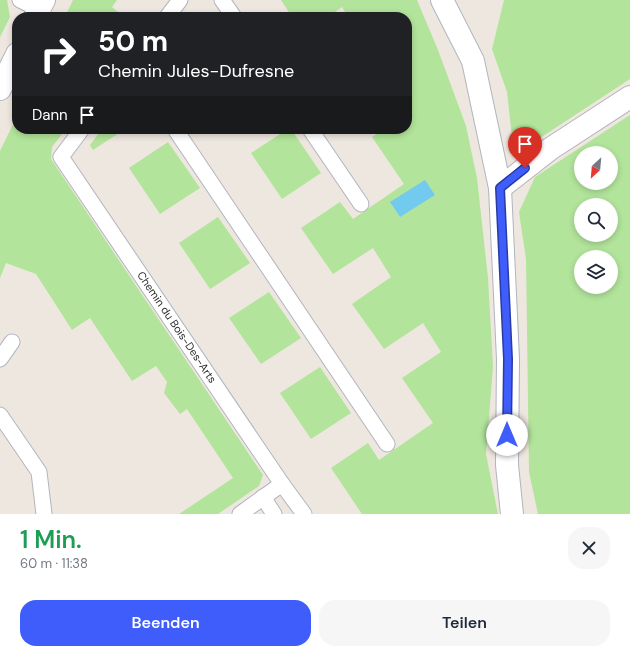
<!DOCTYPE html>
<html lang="de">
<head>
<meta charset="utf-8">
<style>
	body { margin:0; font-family:"DM Sans",sans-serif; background:#f6f6f7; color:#1f2937; height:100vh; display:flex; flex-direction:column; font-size:15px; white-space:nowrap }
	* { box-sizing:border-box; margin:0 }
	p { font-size:13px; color:#747a83 }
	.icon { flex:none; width:22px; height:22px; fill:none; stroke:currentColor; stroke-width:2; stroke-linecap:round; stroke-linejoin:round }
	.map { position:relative; height:514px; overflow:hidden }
	.panel { display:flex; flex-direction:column; background:#fff; flex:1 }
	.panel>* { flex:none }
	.top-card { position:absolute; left:12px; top:12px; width:400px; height:122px; border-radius:16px; box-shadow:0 2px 6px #0003; background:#202124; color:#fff; overflow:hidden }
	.needle { width:26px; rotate:206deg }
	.fabs { position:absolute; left:574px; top:146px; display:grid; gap:8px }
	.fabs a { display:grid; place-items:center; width:44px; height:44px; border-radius:50%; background:#fff; box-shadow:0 2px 6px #0003; font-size:20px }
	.pin { position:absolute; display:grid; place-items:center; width:34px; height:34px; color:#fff; margin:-41px -17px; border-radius:50% 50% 50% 0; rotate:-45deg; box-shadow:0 0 4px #0007 }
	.pin .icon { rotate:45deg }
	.me { position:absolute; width:44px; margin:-22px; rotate:0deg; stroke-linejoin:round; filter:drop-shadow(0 0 3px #0008) }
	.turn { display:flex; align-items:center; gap:14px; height:84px; padding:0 20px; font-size:18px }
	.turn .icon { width:52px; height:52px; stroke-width:2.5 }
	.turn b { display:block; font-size:28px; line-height:34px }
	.then { display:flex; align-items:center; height:38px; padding:0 20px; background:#0003; gap:8px; font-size:15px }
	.round { display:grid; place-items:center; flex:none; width:42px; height:42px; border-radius:16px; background:#f6f6f7 }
	.head { display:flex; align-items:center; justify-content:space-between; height:68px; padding:0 20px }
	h1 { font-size:24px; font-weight:600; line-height:30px; color:#1e9e55 }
	.button { display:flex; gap:8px; margin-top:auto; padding:8px 20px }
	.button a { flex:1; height:46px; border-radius:16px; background:#3f5dfa; color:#fff; font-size:16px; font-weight:600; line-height:46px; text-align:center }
	.button a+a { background:#f6f6f7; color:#1f2937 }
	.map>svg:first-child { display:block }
	.green { fill:#b2e49b; fill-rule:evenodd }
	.water { fill:#72cbef }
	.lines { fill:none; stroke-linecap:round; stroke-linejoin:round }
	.service-casing { stroke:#b2b4bf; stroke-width:17 }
	.minor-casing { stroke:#b2b4bf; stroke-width:24 }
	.secondary-casing { stroke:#b2b4bf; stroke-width:24 }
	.service { stroke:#fff; stroke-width:15 }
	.minor { stroke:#fff; stroke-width:22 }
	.secondary { stroke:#fff; stroke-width:22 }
	.route-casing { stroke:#293ca2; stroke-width:10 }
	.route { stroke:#3f5dfa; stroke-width:7 }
	.labels { text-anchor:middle; stroke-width:3; stroke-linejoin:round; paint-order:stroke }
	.street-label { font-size:11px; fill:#2c2c2c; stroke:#fff }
</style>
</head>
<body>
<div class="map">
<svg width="630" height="514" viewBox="0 0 630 514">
	<rect width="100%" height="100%" fill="#eee7df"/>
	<g class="green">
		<path d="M0,0H7L10,17L0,37Z"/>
		<path d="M73,0H117L112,7L124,17H65Z"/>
		<path d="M281,0H417L438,50L466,126L477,178L488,278L493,367L486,454L498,514H362L331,468L368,443L379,460L433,423L402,378L441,352L423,323L384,349L352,304L391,277L373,248L333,274L301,228L340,202L353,219L404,184L372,137L384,129H407V114L411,111L407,105V17H348L342,7L328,17H292Z"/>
		<path d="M504,0H630V79L514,155L507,92L492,49Z"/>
		<path d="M630,115V514H538L529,472L526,259L519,212L535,177ZM581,153H611V183H581ZM581,205H611V235H581ZM581,257H611V287H581Z"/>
		<path d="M17,116V129H66L52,147L51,159L263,475L259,486L218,514H179L233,478L187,409L180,414L164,393L167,382L156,366L132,381L90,318L72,330L36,274L6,263L0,278V151Z"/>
		<path d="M102,129H125L93,150L90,145Z"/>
		<path d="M288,129H291L321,173L282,199L251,153Z"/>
		<path d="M168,142L200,188L160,214L129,168Z"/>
		<path d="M218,217L250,263L210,289L179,243Z"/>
		<path d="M269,292L301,338L261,364L229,318Z"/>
		<path d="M320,367L351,413L311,439L280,393Z"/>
	</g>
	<path class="water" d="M425,180L435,195L400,217L390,202Z"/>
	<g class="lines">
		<g class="service-casing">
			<g id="service">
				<path d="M20,0L39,9"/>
				<path d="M222,0L234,17"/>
				<path d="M167,17L180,0"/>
				<path d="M82,129L61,157L282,484L240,514"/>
				<path d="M175,129L387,444"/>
				<path d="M310,129L361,204"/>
				<path d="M0,359L12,342"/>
				<path d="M0,415L39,472L44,514"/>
				<path d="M282,484L304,514"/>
				<path d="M263,497L274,514"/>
			</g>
		</g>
		<g class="minor-casing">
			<g id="minor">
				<path d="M442,0L473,61L500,188L508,359L507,465L512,514"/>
				<path d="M500,188L550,149L630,97"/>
			</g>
		</g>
		<g class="secondary-casing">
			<g id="secondary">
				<path d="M35,17L44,0"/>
				<path d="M0,89L17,54"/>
			</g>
		</g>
		<use href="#service" class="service"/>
		<use href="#minor" class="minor"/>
		<use href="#secondary" class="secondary"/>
	</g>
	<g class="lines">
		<g class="route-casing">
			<path id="route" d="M507,435L508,359L500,188L525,168"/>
		</g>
		<use href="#route" class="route"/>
	</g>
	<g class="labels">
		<g class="street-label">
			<text transform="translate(177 327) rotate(56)" y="4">Chemin du Bois-Des-Arts</text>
		</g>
	</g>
</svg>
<div class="fabs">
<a><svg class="needle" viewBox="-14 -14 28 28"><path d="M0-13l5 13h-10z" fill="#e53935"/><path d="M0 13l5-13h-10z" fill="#747a83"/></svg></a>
<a><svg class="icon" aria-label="search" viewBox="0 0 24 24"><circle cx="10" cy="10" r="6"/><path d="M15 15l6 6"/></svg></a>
<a><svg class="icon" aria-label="layers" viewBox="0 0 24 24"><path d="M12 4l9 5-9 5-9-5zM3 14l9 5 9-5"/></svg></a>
</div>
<div class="pin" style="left:525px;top:168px;background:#d93025"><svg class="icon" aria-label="arrive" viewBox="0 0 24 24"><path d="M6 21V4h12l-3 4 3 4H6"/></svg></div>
<svg class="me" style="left:507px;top:435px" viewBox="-20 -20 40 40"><circle r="19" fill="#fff"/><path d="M0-13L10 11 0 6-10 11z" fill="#3f5dfa"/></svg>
<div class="top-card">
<div class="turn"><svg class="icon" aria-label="right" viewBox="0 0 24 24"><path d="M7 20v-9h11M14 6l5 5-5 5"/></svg><div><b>50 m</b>Chemin Jules-Dufresne</div></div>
<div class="then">Dann<svg class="icon" aria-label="arrive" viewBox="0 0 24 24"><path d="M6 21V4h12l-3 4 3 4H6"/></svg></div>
</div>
</div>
<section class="panel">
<div class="head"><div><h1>1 Min.</h1><p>60 m · 11:38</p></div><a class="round"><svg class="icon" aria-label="close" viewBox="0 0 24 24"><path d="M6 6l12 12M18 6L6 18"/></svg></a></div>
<div class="button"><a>Beenden</a><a>Teilen</a></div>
</section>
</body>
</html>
